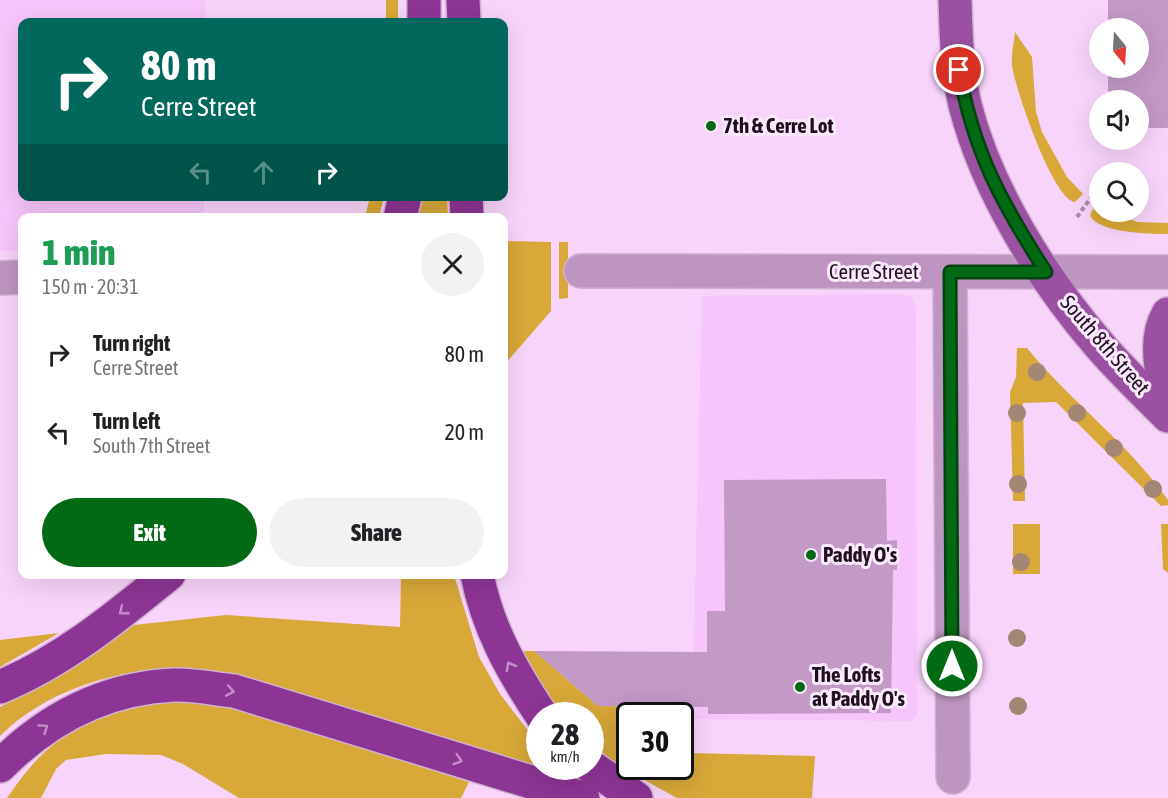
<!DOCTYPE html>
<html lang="en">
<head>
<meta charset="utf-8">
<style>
	body { margin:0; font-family:"Asap Condensed",sans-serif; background:#f2f2f2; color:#202124; height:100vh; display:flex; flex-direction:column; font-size:22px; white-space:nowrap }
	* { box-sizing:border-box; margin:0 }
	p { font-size:20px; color:#757577 }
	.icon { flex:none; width:33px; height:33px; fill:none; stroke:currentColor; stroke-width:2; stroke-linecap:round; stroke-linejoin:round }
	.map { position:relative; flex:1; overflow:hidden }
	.panel { position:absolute; left:18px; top:213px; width:490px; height:366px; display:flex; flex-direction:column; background:#fff; border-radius:12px; box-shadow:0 6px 24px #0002 }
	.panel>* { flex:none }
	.banner { position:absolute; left:18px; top:18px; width:490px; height:183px; border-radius:12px; box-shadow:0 6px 24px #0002; background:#00695c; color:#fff; overflow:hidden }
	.needle { width:39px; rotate:162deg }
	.buttons { position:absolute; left:1089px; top:18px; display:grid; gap:12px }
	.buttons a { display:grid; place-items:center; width:60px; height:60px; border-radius:50%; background:#fff; box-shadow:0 6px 24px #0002; font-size:30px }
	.speed { position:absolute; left:526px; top:702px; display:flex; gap:12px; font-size:30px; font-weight:700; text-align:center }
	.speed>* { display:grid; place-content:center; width:78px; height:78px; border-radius:50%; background:#fff; box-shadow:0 6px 24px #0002; line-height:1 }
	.speed small { font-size:15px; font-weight:400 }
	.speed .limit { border:3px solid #111; border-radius:9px; background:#fff; color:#111 }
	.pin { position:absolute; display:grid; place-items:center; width:51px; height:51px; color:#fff; margin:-26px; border:3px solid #fff; border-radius:50%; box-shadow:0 2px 6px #0007 }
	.me { position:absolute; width:66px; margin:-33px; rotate:0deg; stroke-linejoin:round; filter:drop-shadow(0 0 4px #0008) }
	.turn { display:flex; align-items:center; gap:21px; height:126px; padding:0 24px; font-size:27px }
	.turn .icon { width:78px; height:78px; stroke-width:2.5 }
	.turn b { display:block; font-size:42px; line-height:51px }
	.lanes { display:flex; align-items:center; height:57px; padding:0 24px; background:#0003; justify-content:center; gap:30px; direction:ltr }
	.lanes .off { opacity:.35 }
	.round { display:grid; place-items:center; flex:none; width:63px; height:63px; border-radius:32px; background:#f2f2f2 }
	.headline { display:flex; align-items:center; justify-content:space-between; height:102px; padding:0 24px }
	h1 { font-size:36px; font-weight:800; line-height:45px; color:#1e9e55 }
	.action { display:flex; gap:12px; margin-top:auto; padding:12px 24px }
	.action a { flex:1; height:69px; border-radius:36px; background:#026914; color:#fff; font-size:24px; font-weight:800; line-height:69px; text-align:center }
	.action a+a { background:#f2f2f2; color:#202124 }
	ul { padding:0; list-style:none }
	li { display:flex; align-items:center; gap:18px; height:78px; padding:0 24px }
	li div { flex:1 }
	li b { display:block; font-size:22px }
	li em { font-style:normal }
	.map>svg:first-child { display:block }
	.built { fill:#f7c5fb }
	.green { fill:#d8a838 }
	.building { fill:#c399c6 }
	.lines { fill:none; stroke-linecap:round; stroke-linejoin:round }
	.minor-casing { stroke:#d1b1d3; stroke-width:36 }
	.major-casing { stroke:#d1b1d3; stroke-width:36 }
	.highway-casing { stroke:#d1b1d3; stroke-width:36 }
	.path { stroke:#a88ca9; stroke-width:4; stroke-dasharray:4.5 3; stroke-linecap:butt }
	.minor { stroke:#be95c0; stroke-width:33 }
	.major { stroke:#9b51a1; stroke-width:33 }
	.highway { stroke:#8d3595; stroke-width:33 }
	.tree { fill:#a48675 }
	.oneway { stroke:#c48ec8 }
	.route-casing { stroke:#01440d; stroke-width:15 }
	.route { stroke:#026914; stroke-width:10 }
	.poi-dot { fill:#026914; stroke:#fae8fb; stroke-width:2 }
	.labels { text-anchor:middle; stroke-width:6; stroke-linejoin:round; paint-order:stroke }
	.poi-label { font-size:21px; font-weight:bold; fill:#1f1020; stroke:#fae8fb; text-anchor:start }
	.street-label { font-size:21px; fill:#1f1020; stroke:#fae8fb }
</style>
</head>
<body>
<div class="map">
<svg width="1168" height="798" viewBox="0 0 1168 798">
	<rect width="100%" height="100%" fill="#f8d4fa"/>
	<g class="built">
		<path d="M0,0H205V22H22V196L204,197V217L22,218V251H0Z"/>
		<path d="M899,294L911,297L916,308L917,715L910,721L692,719L702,296Z"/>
	</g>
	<g class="green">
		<rect x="386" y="0" width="12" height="22"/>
		<path d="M1015,32L1032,57L1036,112L1042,132L1067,177L1083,194L1075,202C1053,199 1015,89 1012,65C1011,54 1014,42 1015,32Z"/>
		<path d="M370,197H384L379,217H365Z"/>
		<path d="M424,197H447L448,217H418Z"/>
		<path d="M1096,204L1099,206L1100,212H1109L1138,222L1168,223V234C1150,234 1097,233 1090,215Z"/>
		<path d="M504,241L551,242V311L504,365Z"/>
		<path d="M559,242H568V298L559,299Z"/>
		<path d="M1017,348H1027C1071,402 1128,443 1168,500V505L1161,506L1056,402L1023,403L1025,501H1013L1010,392L1016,377Z"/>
		<rect x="1013" y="524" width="27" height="50"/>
		<path d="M1161,524H1168V573L1163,569Z"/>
		<path d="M401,575H454L479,657L500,694L540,746V766L560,767L575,781L229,675C214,673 198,669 183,668C119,668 46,690 0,736V707L67,672L134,625L226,615L400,627Z"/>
		<path d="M59,633L0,667V640Z"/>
		<path d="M518,651H534L598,706L664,707V715L630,716V766H681V748L690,753L815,756L812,798H677L617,765L591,742V716L564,715L550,700Z"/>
		<path d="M178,701L211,703L273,720L469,782L461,798H239L183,764L161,755L106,754L66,760L56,769L41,798H7C18,782 31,764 46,751C81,720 132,704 178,701Z"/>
	</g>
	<g class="building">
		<path d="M1108,0H1168V128H1138V100H1108V68H1138V28H1108Z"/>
		<path d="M886,479L887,541L897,540V570H893L891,713L708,714V707L598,706L534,651L707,652V611H725L724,480Z"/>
	</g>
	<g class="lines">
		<g class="minor-casing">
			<g id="minor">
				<path d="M581,271L1168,272"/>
				<path d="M950,272L953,777"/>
				<path d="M0,278L22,277"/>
			</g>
		</g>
		<g class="major-casing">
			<g id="major">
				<path d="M955,0C956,35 957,71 965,105C987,191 1043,280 1101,347C1122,371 1145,393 1168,416"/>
				<path d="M1168,314C1154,338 1160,371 1168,396"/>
			</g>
		</g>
		<g class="highway-casing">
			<g id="highway">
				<path d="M463,0L464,22"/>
				<path d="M424,22V0"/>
				<path d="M466,196L467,218"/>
				<path d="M400,218L405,196"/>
				<path d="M477,574C487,627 512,671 542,716"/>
				<path d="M0,687C63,661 116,617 169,574"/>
				<path d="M0,766C48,718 105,688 174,685C193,684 214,689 234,691L583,798"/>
				<path d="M590,766L636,798"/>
			</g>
		</g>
		<path class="path" d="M1077,217L1100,185"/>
		<use href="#minor" class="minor"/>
		<use href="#major" class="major"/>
		<use href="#highway" class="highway"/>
	</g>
	<g class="tree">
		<circle cx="1037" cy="372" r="9"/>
		<circle cx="1017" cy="413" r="9"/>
		<circle cx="1077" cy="413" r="9"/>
		<circle cx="1114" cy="448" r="9"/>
		<circle cx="1018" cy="484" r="9"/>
		<circle cx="1153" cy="489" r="9"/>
		<circle cx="1021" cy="562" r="9"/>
		<circle cx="1017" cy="638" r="9"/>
		<circle cx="1018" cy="706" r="9"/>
	</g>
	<defs><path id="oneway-chevron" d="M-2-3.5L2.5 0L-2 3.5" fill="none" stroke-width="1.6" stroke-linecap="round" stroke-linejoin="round" transform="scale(1.5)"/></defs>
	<g class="oneway">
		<use href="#oneway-chevron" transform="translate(123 611) rotate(141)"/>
		<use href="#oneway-chevron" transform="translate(510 666) rotate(-119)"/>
		<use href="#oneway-chevron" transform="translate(230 691) rotate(10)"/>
		<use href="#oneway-chevron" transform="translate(44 728) rotate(-34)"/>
		<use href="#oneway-chevron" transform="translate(458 760) rotate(17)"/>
	</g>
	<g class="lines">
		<g class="route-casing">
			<path id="route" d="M952,666L950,272H1046C1002,204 973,151 959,70"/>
		</g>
		<use href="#route" class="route"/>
	</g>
	<g class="poi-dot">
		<circle cx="711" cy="126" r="6"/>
		<circle cx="811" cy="555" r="6"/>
		<circle cx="800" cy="687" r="6"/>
	</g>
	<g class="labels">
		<g class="poi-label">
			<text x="723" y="133">7th &amp; Cerre Lot</text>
			<text x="823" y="562">Paddy O's</text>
			<text x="812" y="682">The Lofts<tspan x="812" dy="24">at Paddy O's</tspan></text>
		</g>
		<g class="street-label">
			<text x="874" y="279">Cerre Street</text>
			<text transform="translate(1105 345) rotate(49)" y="7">South 8th Street</text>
		</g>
	</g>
</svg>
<div class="buttons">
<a><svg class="needle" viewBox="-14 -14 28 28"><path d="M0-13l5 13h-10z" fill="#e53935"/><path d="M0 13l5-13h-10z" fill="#757577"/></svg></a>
<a><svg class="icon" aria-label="sound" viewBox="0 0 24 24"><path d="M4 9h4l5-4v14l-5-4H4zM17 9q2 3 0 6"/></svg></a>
<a><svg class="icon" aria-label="search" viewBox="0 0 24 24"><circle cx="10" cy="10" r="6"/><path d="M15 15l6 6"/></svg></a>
</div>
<div class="speed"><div>28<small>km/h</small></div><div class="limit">30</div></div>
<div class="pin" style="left:959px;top:70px;background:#d93025"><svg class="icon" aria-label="arrive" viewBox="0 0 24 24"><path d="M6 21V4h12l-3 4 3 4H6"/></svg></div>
<svg class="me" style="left:952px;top:666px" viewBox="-20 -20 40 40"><circle r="17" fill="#026914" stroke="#fff" stroke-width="3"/><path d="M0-11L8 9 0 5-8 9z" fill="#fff"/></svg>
<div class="banner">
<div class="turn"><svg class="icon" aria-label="right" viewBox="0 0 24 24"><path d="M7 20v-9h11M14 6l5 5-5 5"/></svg><div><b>80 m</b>Cerre Street</div></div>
<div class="lanes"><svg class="icon off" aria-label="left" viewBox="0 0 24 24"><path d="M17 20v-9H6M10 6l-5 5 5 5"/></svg><svg class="icon off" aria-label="ahead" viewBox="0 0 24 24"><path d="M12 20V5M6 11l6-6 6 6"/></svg><svg class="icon" aria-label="right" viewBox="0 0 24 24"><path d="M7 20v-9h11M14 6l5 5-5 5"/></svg></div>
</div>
<section class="panel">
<div class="headline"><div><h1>1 min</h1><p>150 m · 20:31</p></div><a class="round"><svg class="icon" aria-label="close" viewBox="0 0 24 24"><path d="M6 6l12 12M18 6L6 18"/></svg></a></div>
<ul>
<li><svg class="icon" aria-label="right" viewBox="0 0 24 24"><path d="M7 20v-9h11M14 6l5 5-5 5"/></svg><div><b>Turn right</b><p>Cerre Street</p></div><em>80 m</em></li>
<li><svg class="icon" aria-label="left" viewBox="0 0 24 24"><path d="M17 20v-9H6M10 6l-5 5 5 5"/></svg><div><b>Turn left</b><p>South 7th Street</p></div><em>20 m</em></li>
</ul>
<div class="action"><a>Exit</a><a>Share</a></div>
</section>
</div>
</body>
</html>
